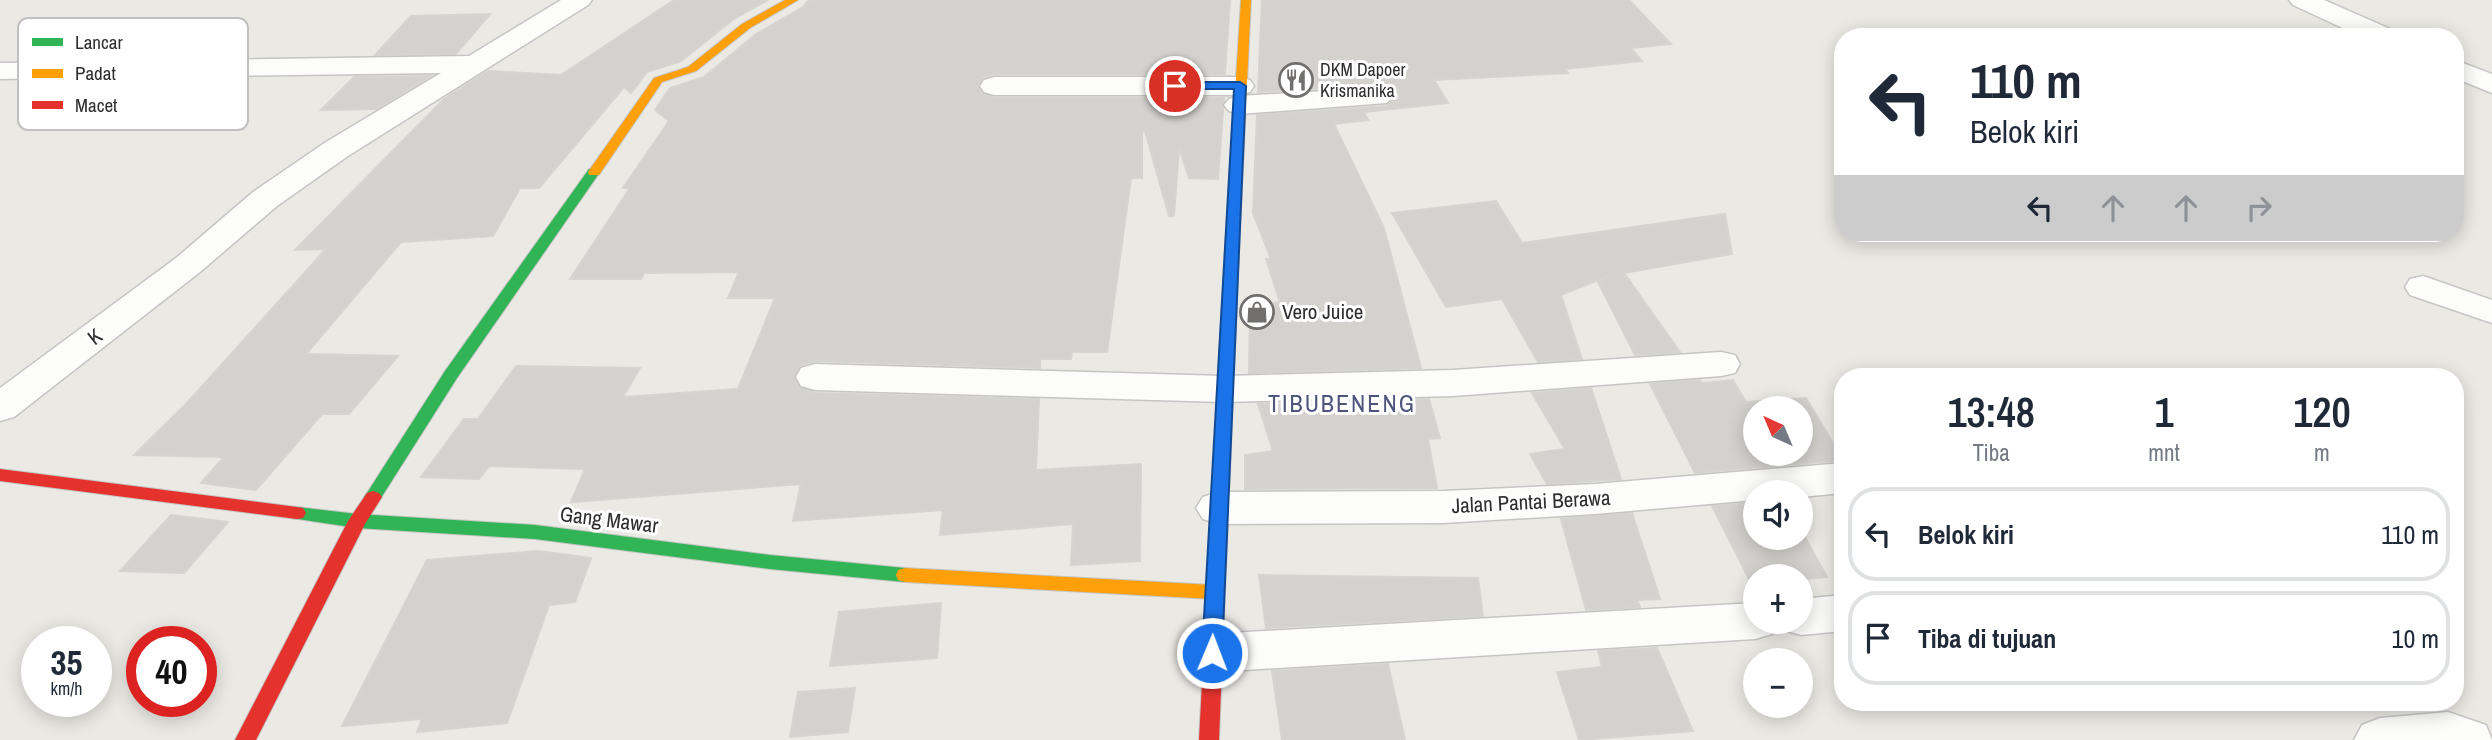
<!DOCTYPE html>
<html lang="id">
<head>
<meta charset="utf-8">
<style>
	body { margin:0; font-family:"Archivo Narrow",sans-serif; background:#f2f2f3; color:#1f2937; height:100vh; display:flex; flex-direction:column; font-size:26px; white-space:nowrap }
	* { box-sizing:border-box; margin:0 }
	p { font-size:23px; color:#747a83 }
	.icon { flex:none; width:38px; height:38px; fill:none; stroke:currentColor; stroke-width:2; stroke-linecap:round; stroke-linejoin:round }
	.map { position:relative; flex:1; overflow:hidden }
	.drawer { position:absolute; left:1834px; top:368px; width:630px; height:343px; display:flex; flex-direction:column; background:#fff; border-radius:28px; box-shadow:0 4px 18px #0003 }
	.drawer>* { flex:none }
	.banner { position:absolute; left:1834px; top:28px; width:630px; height:214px; border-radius:28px; box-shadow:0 4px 18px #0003; background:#fff; color:#1f2937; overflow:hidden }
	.needle { width:46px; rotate:316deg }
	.fabs { position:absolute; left:1743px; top:396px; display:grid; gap:14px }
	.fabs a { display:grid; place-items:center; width:70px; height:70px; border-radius:50%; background:#fff; box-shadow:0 4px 18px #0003; font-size:35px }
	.speed { position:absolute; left:21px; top:626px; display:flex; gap:14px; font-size:35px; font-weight:700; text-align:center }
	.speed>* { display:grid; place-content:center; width:91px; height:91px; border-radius:50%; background:#fff; box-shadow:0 4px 18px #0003; line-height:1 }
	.speed small { font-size:18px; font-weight:400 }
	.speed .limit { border:10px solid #d22; background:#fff; color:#111 }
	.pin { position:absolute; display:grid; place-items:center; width:60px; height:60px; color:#fff; margin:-30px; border:4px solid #fff; border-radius:50%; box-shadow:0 2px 7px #0007 }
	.me { position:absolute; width:77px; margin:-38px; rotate:1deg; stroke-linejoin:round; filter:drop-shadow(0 0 5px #0008) }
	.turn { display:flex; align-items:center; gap:24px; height:147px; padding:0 21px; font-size:32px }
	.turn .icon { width:91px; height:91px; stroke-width:2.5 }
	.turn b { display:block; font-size:49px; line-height:60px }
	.lanes { display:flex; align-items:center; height:66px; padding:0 21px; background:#0003; justify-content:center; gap:35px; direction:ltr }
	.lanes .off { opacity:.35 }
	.eta { display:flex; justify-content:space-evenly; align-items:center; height:119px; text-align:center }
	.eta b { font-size:42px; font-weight:600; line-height:49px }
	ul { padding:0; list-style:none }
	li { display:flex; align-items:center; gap:21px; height:94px; margin:0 14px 10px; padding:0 7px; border:4px solid #e0e1e3; border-radius:28px }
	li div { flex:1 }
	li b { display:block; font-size:26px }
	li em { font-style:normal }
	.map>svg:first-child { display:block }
	.building { fill:#d4d2cf; stroke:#d6d4d0; stroke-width:2; fill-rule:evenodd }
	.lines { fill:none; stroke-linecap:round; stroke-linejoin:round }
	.street-casing { stroke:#c5c5c4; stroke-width:3 }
	.fast-casing { stroke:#c5c5c4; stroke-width:2 }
	.slow-casing { stroke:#c5c5c4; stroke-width:2 }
	.jam-casing { stroke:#c5c5c4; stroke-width:2 }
	.street { fill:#fcfcfb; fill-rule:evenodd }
	.fast { fill:#30b455; fill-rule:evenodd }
	.slow { fill:#ff9f0a; fill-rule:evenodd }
	.jam { fill:#e5322d; fill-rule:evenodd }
	.route { fill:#1a73e8; stroke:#114b97; stroke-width:2 }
	.labels { text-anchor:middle; stroke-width:6; stroke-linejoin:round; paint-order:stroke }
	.far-poi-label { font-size:18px; fill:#2e2e2e; stroke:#fff; text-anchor:start }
	.poi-label { font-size:21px; fill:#2e2e2e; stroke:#fff; text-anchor:start }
	.street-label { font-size:21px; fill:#2e2e2e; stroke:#fff }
	.quarter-label { font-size:24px; letter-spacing:2px; fill:#4f547d; stroke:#fff }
	.key { fill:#fff; stroke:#c0c0c0; stroke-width:2 }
	.key-label { font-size:19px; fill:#2e2e2e }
</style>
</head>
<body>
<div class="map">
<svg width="2492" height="740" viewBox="0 0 2492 740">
	<rect width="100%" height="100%" fill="#ebe9e4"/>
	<g class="building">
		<path d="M674,0H768L735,18L681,61L647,72L631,93L624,87L539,188H520L493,236L401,242L306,354L398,356L349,414H322L256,490L201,483L224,457L134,455L186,404L326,249L295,250L444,99L488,71L561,75Z"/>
		<path d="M809,0H1230L1225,74H994L983,77L978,85L982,93L994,98H1224L1218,179L1189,178L1179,148L1174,216H1169L1145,131L1142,132V178H1131L1107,352H1072L1071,359H1040V368L815,361L800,365L794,376L799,387L815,393L1039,399L1036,470L1141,464L1140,561L1071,565L1073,524L940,535L943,510L793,521L801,484L571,502L585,469L489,466L479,479L421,477L464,419H478L516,366L640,368L623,397L738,389L775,298H728L739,272L644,273L641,279H570L630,188H623L669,121L655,110L670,88L704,77L756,34L803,7Z"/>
		<path d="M1262,0H1629L1671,44L1631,48L1642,61L1564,69L1568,73L1434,80L1448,103L1364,112L1368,120L1334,124L1384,228L1421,368L1249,373L1250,306L1280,302L1266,259H1271L1253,213L1257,115L1387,106L1395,97L1388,88L1377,85L1258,92Z"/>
		<path d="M490,14L456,54L375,55L411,16Z"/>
		<path d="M431,76L376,109L321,110L354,77Z"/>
		<path d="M1496,201L1522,243L1725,214L1732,254L1624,273L1680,352L1635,355L1598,282L1608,276L1561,295L1582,359L1538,362L1502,299L1446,307L1392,213Z"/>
		<path d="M1700,380L1702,383L1733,380L1746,402L1806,398L1843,460L1695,473L1650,384ZM1755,408H1801V453H1755Z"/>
		<path d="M1591,388L1621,479L1547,484L1530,454L1565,449L1532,393Z"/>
		<path d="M1429,399L1440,438L1428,439L1437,488L1245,489V455L1273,451L1258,404Z"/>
		<path d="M1755,503V537H1801V530L1827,577L1801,579V576H1755V582L1751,583L1712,506Z"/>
		<path d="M1632,513L1660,599L1637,600L1640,607L1586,610L1561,519Z"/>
		<path d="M171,515L228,522L184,573L120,571Z"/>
		<path d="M539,551L591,558L575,602L549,605L507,723L417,732L422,719L342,726L427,560Z"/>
		<path d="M1259,575L1478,578L1483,616L1266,628Z"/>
		<path d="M941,603L937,658L830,666L839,612Z"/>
		<path d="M1657,648L1693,731L1579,740L1557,672L1602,667L1598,651Z"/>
		<path d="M1388,664L1405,740H1282L1272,671Z"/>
		<path d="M855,688L848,732L790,737L798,692Z"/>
	</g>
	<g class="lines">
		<g class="street-casing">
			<g id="street">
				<path d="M561,0H592L588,5L348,156L277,206L200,272L14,417L0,421V388L176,258L253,192L326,142L441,73L0,79V63L469,56Z"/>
				<path d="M2289,0H2324L2395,31L2398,37H2362L2293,5Z"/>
				<path d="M2455,60L2492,74V93L2455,78Z"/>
				<path d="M994,77H1240L1250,80L1254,86L1250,92L1240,95H994L984,92L980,86L984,80Z"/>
				<path d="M1377,88L1387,91L1392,97L1387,103L1239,114L1229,111L1224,105L1229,99L1239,96Z"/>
				<path d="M2423,276L2492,300V323L2410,295L2405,287L2410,279Z"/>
				<path d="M1721,352L1735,355L1740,364L1735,373L1721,376L1453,396L1224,402L815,390L801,386L796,377L801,368L815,364L1224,376L1453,370Z"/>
				<path d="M1843,463V493L1801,497V492H1755V500L1595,514L1443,523L1218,524L1203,519L1196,508L1203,497L1218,492L1443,491L1595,484Z"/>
				<path d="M1843,595V631L1801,635L1784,630L1780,621H1801V599Z"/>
				<path d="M1755,603V621H1778L1772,634L1755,639L1212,672L1195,667L1188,653L1195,639L1212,634Z"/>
				<path d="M2448,712L2486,725L2492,740H2354L2362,725L2380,718Z"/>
			</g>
		</g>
		<g class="fast-casing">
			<g id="fast">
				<path d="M594,168L600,172L457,378L379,501H367L364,497L367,493L445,371L589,169Z"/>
				<path d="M297,507L357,514L535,525L770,555L905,568L912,570L914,575L912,580L905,582L770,569L535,539L357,528L291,518L288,513L291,508Z"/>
			</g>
		</g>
		<g class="slow-casing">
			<g id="slow">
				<path d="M785,0H798L750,28L696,71L662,82L599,175H589L588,172L654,78L688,67L742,24Z"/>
				<path d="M1241,0H1251L1239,249L1232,253L1225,249Z"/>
				<path d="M905,568L1213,585L1220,587L1222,592L1220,597L1213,599L905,582L898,580L896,575L898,570Z"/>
			</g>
		</g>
		<g class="jam-casing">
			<g id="jam">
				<path d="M1232,245L1239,249L1219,740H1199L1225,249Z"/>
				<path d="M0,469L297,507L303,508L306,513L303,518L297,519L0,481Z"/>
				<path d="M373,491L379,493L382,497L365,524L256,740H235L348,521L367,493Z"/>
			</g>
		</g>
		<use href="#street" class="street"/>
		<use href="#fast" class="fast"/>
		<use href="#slow" class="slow"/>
		<use href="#jam" class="jam"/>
	</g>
	<path class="route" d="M1240,82L1246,86L1222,653L1219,659L1212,661L1205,659L1202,653L1234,89H1175L1169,86L1175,82Z"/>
	<defs>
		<g id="restaurant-ring" transform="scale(1.75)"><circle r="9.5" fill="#fff" stroke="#706f6e" stroke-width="1.5"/><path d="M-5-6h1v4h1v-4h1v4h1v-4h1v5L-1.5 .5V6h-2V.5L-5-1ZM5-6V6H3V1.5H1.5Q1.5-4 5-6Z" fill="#706f6e"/></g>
		<g id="shop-ring" transform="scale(1.75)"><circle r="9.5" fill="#fff" stroke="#706f6e" stroke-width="1.5"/><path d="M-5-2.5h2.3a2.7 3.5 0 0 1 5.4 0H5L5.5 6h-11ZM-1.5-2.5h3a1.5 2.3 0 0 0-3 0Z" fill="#706f6e"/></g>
	</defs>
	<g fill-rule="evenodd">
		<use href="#restaurant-ring" x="1296" y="80"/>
		<use href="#shop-ring" x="1257" y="312"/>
	</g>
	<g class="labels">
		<g class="far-poi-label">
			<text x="1320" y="76">DKM Dapoer<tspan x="1320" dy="21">Krismanika</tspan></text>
		</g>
		<g class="poi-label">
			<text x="1282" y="319">Vero Juice</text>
		</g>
		<g class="street-label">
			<text transform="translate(95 337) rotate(-38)" y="7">K</text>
			<text transform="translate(1531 502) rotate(-3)" y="7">Jalan Pantai Berawa</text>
			<text transform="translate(609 520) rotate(7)" y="7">Gang Mawar</text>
		</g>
		<g class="quarter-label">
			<text x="1342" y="412">TIBUBENENG</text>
		</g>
	</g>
	<rect x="18" y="18" width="230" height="112" rx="10" class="key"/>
	<rect x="32" y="38" width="31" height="8" fill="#30b455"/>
	<rect x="32" y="69" width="31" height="9" fill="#ff9f0a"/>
	<rect x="32" y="101" width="31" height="8" fill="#e5322d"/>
	<g class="key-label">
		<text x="75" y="49">Lancar</text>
		<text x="75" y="80">Padat</text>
		<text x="75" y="112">Macet</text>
	</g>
</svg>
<div class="fabs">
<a><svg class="needle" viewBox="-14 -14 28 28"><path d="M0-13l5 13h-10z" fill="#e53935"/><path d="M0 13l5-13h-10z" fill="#747a83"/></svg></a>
<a><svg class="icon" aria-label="sound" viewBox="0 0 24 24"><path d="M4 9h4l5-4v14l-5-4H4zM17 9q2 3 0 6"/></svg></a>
<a>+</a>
<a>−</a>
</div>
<div class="speed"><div>35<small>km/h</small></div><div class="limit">40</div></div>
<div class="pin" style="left:1175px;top:86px;background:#d93025"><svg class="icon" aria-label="arrive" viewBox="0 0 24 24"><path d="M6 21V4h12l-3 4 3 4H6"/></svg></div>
<svg class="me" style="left:1212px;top:653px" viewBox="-20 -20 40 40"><circle r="17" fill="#1a73e8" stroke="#fff" stroke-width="3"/><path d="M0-11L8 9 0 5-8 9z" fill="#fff"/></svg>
<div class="banner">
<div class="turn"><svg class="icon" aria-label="left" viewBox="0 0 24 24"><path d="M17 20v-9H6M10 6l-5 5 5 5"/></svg><div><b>110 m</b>Belok kiri</div></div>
<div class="lanes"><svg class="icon" aria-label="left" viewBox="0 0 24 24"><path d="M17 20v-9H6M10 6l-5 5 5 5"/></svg><svg class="icon off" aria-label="ahead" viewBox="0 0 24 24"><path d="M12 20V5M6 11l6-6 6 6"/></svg><svg class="icon off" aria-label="ahead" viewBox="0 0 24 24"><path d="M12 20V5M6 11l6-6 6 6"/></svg><svg class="icon off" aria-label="right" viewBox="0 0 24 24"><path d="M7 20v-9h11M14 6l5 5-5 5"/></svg></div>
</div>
<section class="drawer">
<div class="eta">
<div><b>13:48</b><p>Tiba</p></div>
<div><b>1</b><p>mnt</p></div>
<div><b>120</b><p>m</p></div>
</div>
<ul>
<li><svg class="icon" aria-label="left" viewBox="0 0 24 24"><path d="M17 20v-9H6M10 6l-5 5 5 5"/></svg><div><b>Belok kiri</b></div><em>110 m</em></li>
<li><svg class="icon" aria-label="arrive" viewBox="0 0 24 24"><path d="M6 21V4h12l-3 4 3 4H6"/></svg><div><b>Tiba di tujuan</b></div><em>10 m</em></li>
</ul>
</section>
</div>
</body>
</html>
